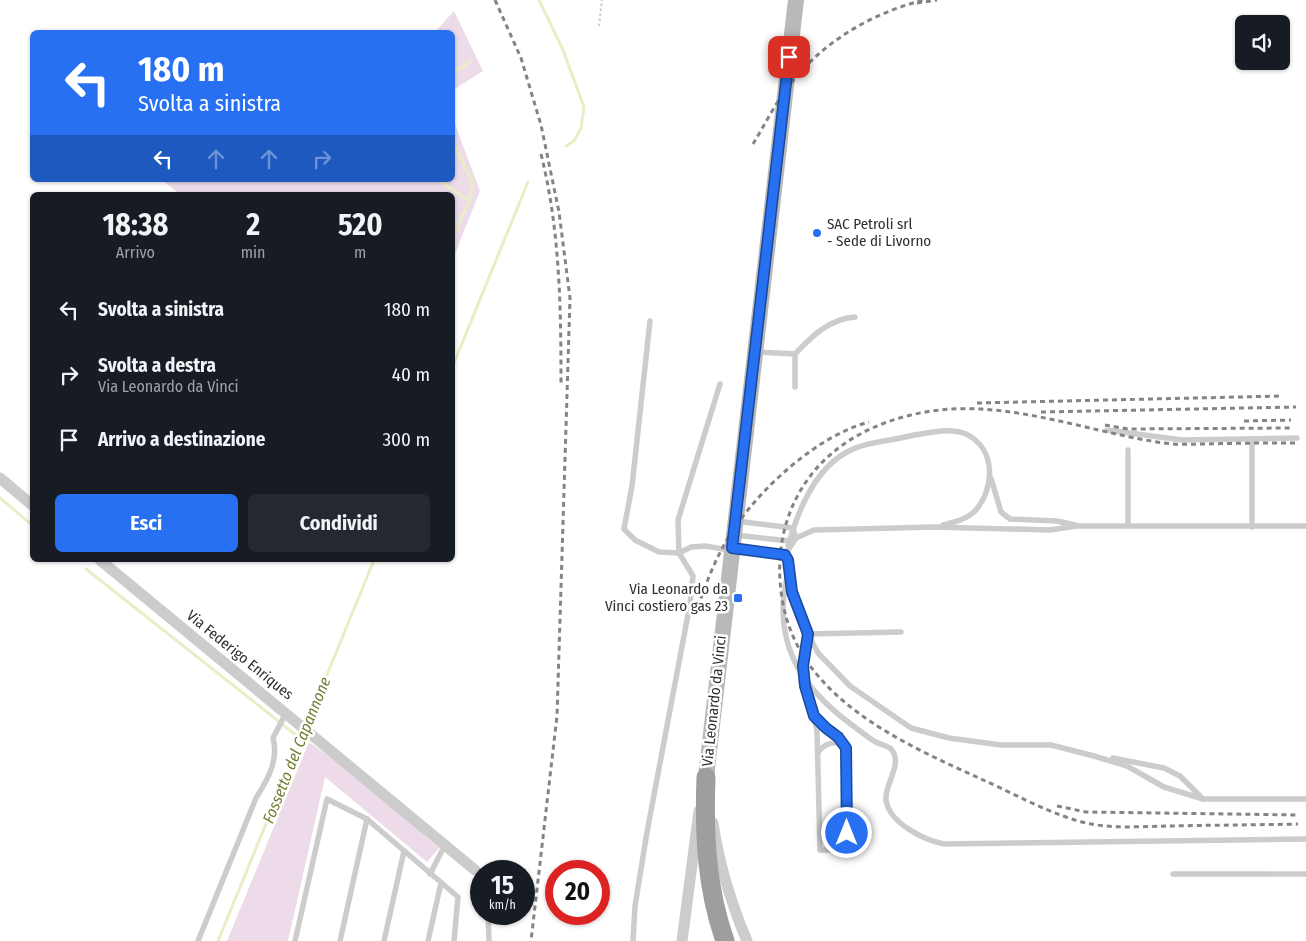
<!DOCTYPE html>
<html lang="it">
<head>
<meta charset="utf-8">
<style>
	body { margin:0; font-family:"Fira Sans Condensed",sans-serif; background:#242831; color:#f1f3f6; height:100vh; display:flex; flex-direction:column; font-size:19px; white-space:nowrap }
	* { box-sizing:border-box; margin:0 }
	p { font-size:16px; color:#9ea1a6 }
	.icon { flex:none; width:28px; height:28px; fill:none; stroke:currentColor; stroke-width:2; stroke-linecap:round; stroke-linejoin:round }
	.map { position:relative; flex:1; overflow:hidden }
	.sheet { position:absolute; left:30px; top:192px; width:425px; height:370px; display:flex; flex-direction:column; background:#171b24; border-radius:8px; box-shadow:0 1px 4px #0004 }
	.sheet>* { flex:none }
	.top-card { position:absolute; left:30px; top:30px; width:425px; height:152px; border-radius:8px; box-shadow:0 1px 4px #0004; background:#2670f1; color:#fff; overflow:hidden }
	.buttons { position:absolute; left:1235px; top:15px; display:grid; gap:10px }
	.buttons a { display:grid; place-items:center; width:55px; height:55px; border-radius:8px; background:#171b24; box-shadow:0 1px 4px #0004; font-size:25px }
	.speed { position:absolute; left:470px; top:860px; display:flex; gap:10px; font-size:25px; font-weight:700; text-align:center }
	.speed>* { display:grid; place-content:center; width:65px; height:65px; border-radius:50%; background:#171b24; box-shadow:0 1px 4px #0004; line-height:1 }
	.speed small { font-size:12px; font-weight:400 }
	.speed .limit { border:8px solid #d22; background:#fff; color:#111 }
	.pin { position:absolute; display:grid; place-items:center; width:42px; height:42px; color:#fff; margin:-21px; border-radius:10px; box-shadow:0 2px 8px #0006 }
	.me { position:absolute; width:55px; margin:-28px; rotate:0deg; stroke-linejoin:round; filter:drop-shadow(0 0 4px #0008) }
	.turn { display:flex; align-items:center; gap:18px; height:105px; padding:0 25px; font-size:22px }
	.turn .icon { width:65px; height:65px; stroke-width:2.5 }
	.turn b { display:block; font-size:35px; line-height:42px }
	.lanes { display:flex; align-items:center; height:48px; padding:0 25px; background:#0003; justify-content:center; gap:25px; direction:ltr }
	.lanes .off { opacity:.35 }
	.eta { display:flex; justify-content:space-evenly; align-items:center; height:85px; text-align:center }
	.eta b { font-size:30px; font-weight:700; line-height:35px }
	.primary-button { display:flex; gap:10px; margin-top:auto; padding:10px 25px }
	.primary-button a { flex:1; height:58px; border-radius:8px; background:#2670f1; color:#fff; font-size:20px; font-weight:700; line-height:58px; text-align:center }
	.primary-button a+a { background:#242831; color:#f1f3f6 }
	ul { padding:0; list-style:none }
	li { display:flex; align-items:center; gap:15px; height:65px; padding:0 25px }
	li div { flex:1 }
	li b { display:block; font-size:19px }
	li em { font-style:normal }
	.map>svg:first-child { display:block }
	.green { fill:#eddbea }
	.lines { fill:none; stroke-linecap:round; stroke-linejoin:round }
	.stream { stroke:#eaeec6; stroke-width:3 }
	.path { stroke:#ccc; stroke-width:2; stroke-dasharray:2.5 2.5; stroke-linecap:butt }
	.service { stroke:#ccc; stroke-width:5.5 }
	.minor { stroke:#ccc; stroke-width:11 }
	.secondary { stroke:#b9b9b9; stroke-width:16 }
	.trunk { stroke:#9e9e9e; stroke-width:19 }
	.rail { stroke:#848484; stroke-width:3; stroke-dasharray:5 4; stroke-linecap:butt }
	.route-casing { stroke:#19499d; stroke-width:12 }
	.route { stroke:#2670f1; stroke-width:9 }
	.poi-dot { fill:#2670f1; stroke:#fff; stroke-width:2 }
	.labels { text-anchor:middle; stroke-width:5; stroke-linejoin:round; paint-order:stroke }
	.poi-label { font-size:15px; fill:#2f2f2f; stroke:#fff; text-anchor:start }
	.street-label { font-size:15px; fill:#2f2f2f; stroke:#fff }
	.water-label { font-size:16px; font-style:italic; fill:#747b2f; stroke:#fff }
</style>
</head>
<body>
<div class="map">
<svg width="1306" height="941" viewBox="0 0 1306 941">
	<rect width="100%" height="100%" fill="#fff"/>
	<g class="green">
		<path d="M454,11L483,71L453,90L452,32H435Z"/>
		<path d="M453,119L480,191L453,259L452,195H181L162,180H452Z"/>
		<path d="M309,742L350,772L439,848L427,862L325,777L288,941H227Z"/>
	</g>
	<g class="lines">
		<g class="stream">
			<path d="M539,0L563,50L584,107L581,128L574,141L566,146"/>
			<path d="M452,74L471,61"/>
			<path d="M452,140L473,184L469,201L452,239"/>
			<path d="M439,180L469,201"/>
			<path d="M452,368L528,182"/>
			<path d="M0,498L32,525"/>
			<path d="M86,569L301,739"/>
			<path d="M218,941L374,560"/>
		</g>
		<path class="path" d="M599,26L602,0"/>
		<g class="service">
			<path d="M650,321L632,486L624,529L635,540L659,552L679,553L691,547L705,546L723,549L729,552"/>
			<path d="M758,352L795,354"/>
			<path d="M795,387V354C812,336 829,319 855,317"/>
			<path d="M1107,430L1182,440L1297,438"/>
			<path d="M1128,450V525"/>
			<path d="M991,478L1001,512L1010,519L1057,521L1075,525"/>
			<path d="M736,521L793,528L796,538"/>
			<path d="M1252,527V439"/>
			<path d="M736,535L789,541L791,543"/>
			<path d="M788,546C798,511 814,470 847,452C865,442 890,441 910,436C927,433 949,427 966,434C997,449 995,490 974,512C965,520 954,522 943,525"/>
			<path d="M734,549L785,555L788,560L792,592L808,634L818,653L850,686L911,728L949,738L1001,745H1051L1094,756L1127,766L1164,787L1203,799H1306"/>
			<path d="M785,555L796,538L814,530L934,527L1050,530L1077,526H1306"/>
			<path d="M788,573C771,640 799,686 852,725C859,730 866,736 874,741C878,744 887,745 891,749C904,763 884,785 886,800C889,823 924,840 944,844L1306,839"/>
			<path d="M814,716C824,727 837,735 846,748L848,850H820L817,730L805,686L803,666L808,634L901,632"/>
			<path d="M818,752C825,743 833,741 844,744"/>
			<path d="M1113,758L1164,768L1180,776L1203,799"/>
			<path d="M430,874L445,845"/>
			<path d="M1173,874H1306"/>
			<path d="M488,914L489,941"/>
			<path d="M198,941L256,798C268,779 279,760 273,738L286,713"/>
			<path d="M295,941L327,799L367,819L458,897L454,941"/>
			<path d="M340,941L367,819"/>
			<path d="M384,941L404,851"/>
			<path d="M428,941L441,883"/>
			<path d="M633,941L635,906L647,832L690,604L693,576L679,553L678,520L720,384"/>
		</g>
		<g class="minor">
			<path d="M0,478L32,505"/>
			<path d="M100,560L475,870"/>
			<path d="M713,823C719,864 731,903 747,941"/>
			<path d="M682,941L699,811"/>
		</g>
		<path class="secondary" d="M706,777L796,0"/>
		<path class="trunk" d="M706,777C704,833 706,887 725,941"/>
		<g class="rail">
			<path d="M495,0L521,58L541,125L559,212L570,298L557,716L531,941"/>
			<path d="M917,3L937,0"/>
			<path d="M753,144C764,126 774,106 787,88C821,43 869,14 924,0"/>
			<path d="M541,154C560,230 561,308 561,385"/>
			<path d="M977,403L1282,396"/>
			<path d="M1041,412L1296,407"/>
			<path d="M1244,421L1291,420"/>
			<path d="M1105,425L1128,429L1292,428"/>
			<path d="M1295,443C1266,443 1237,443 1208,444C1193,444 1178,445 1164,443C1080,431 997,394 911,415C852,429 804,464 786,524C779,548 778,574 782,598C797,697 900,742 981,779C1015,794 1055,817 1091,824C1117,829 1146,826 1172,826C1214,825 1256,825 1298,824"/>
			<path d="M698,607C707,580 718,552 735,527C764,485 819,435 869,422"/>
			<path d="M1057,806L1086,812L1299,815"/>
		</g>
	</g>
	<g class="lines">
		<g class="route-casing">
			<path id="route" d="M789,57L732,548L785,555L788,560L792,592L808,634L803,666L805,686L814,716L826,728L838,737L846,748L847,833"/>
		</g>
		<use href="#route" class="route"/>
	</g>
	<g class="poi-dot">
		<circle cx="817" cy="233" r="5"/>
		<rect x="733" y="593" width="10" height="10" rx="2.5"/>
	</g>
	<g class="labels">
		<g class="poi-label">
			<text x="827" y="229">SAC Petroli srl<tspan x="827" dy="17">- Sede di Livorno</tspan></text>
			<text x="728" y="594" text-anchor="end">Via Leonardo da<tspan x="728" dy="17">Vinci costiero gas 23</tspan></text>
		</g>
		<g class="street-label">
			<text transform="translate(240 655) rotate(39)" y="5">Via Federigo Enriques</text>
			<text transform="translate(714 701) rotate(-84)" y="5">Via Leonardo da Vinci</text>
		</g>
		<g class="water-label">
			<text transform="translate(296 750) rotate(-68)" y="6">Fossetto del Capannone</text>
		</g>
	</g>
</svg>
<div class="buttons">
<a><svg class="icon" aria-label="sound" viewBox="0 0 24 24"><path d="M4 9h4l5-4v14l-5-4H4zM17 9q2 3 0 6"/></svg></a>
</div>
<div class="speed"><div>15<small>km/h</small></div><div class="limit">20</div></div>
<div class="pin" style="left:789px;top:57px;background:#d93025"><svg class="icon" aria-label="arrive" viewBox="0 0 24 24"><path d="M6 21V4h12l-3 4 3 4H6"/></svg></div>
<svg class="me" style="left:847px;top:833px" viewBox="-20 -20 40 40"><circle r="17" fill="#2670f1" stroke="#fff" stroke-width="3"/><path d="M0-11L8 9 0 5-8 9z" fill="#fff"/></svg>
<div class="top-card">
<div class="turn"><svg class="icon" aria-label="left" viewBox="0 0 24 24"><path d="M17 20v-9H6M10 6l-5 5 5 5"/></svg><div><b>180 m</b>Svolta a sinistra</div></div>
<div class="lanes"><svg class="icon" aria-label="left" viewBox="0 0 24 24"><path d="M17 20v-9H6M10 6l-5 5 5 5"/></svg><svg class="icon off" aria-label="ahead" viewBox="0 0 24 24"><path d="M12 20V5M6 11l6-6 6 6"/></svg><svg class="icon off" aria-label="ahead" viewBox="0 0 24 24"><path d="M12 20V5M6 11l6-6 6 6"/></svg><svg class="icon off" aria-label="right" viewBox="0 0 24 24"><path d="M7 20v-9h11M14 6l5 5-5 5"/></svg></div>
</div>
<section class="sheet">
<div class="eta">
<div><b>18:38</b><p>Arrivo</p></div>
<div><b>2</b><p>min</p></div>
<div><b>520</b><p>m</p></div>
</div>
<ul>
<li><svg class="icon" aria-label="left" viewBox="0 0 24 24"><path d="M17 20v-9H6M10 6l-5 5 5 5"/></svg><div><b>Svolta a sinistra</b></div><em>180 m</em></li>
<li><svg class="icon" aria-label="right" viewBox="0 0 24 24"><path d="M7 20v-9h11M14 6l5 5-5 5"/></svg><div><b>Svolta a destra</b><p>Via Leonardo da Vinci</p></div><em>40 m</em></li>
<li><svg class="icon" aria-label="arrive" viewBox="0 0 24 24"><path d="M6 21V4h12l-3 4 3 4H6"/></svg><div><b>Arrivo a destinazione</b></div><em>300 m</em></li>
</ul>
<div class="primary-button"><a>Esci</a><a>Condividi</a></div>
</section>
</div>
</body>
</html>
